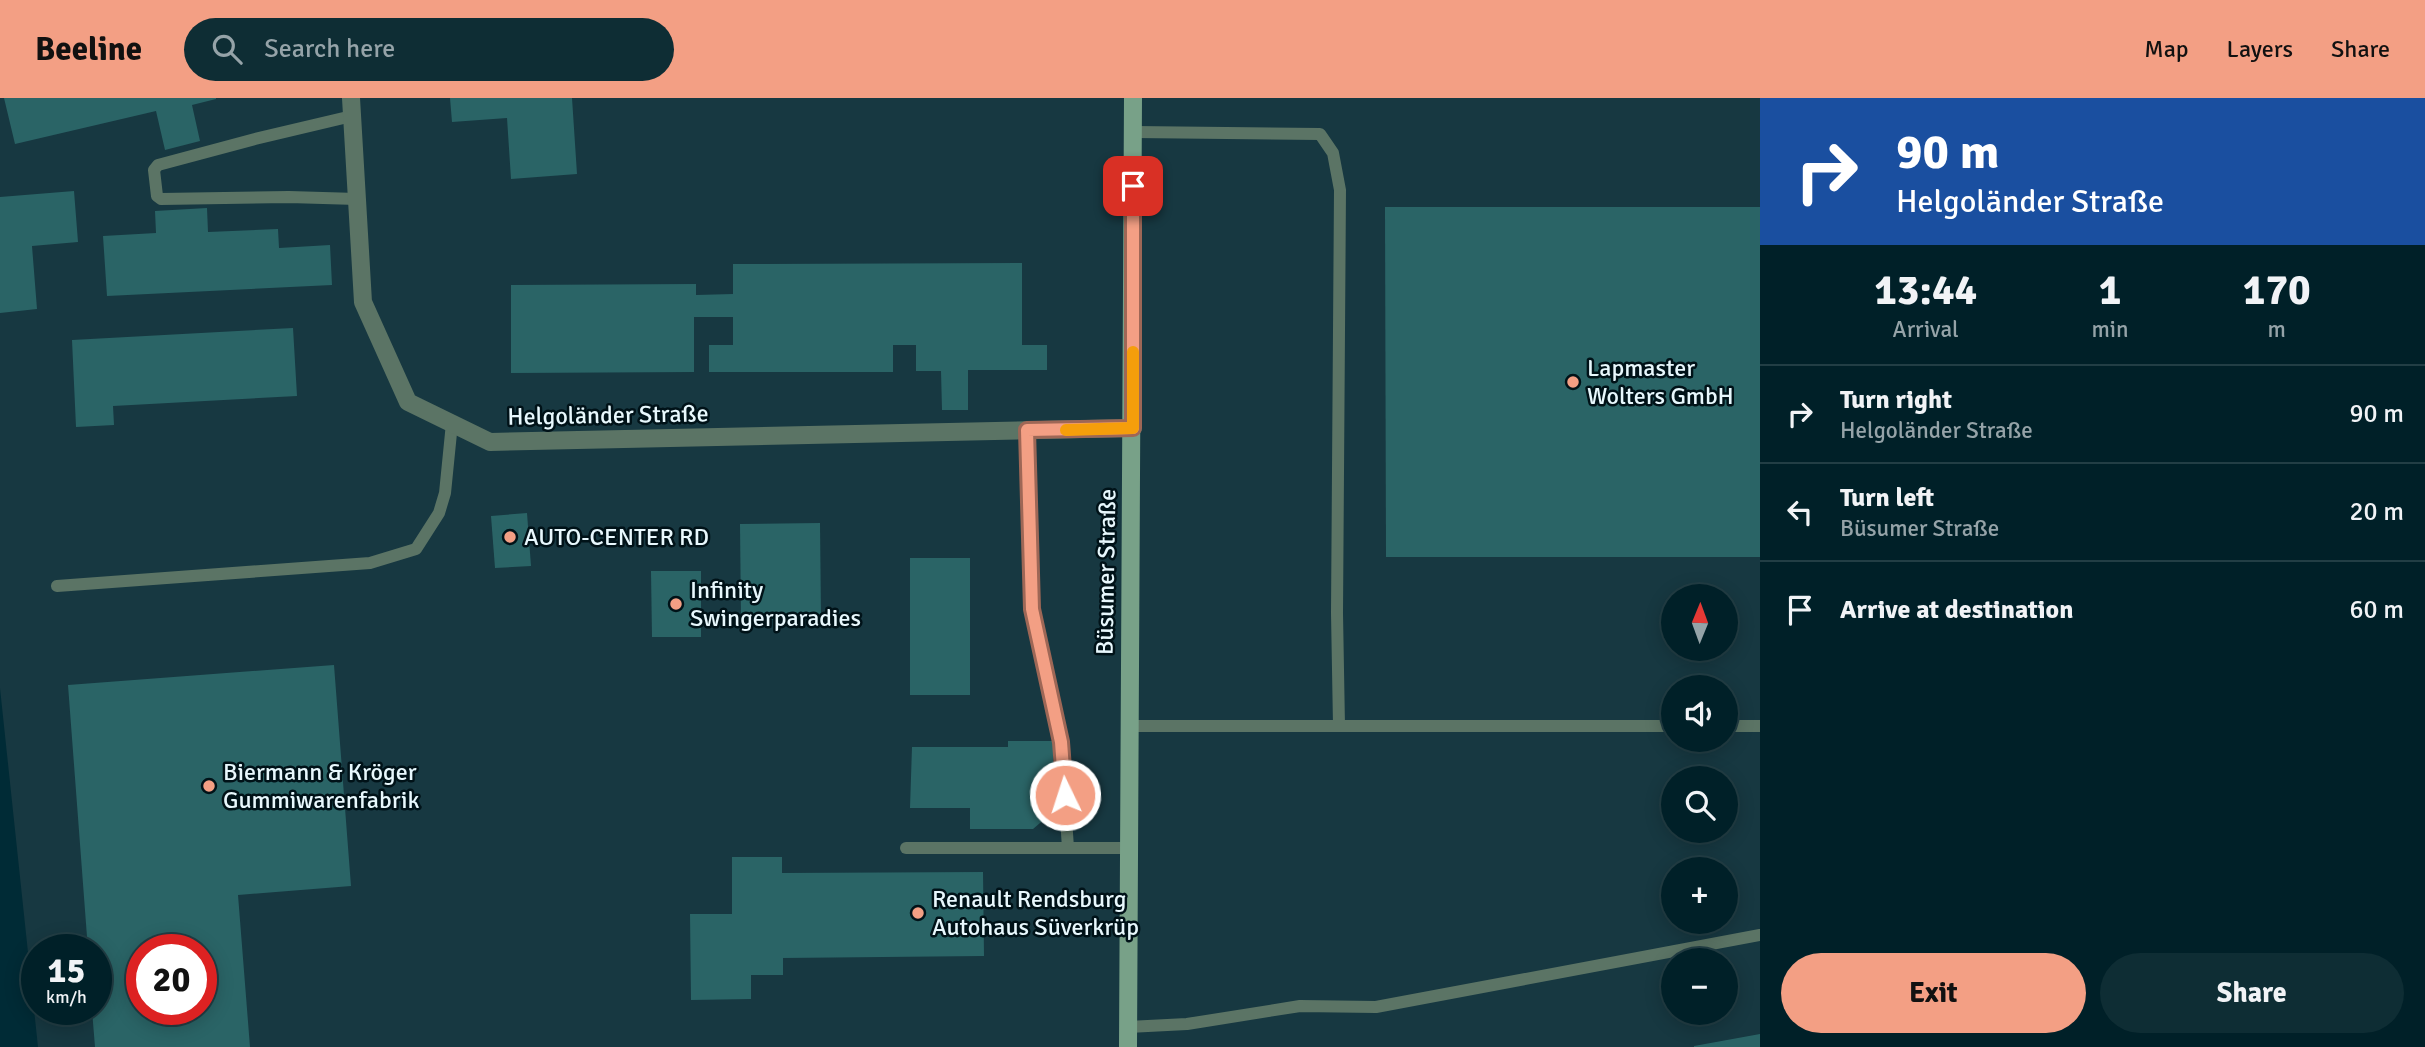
<!DOCTYPE html>
<html lang="en">
<head>
<meta charset="utf-8">
<style>
	body { margin:0; font-family:Signika,sans-serif; background:#0e2d34; color:#f1f3f6; height:100vh; display:flex; flex-direction:column; font-size:26px; white-space:nowrap }
	* { box-sizing:border-box; margin:0 }
	p { font-size:23px; color:#95a3a8 }
	.icon { flex:none; width:38px; height:38px; fill:none; stroke:currentColor; stroke-width:2; stroke-linecap:round; stroke-linejoin:round }
	.map { position:relative; flex:1; overflow:hidden }
	.sheet { display:flex; flex-direction:column; background:#002028; width:665px }
	.sheet>* { flex:none }
	.hud { background:#1a4fa0; color:#fff; overflow:hidden }
	.needle { width:46px; rotate:1deg }
	.controls { position:absolute; left:1661px; top:486px; display:grid; gap:14px }
	.controls a { display:grid; place-items:center; width:77px; height:77px; border-radius:50%; background:#002028; box-shadow:0 4px 18px #0003,0 0 0 2px #223e45; font-size:35px }
	.speed { position:absolute; left:21px; top:836px; display:flex; gap:14px; font-size:35px; font-weight:700; text-align:center }
	.speed>* { display:grid; place-content:center; width:91px; height:91px; border-radius:50%; background:#002028; box-shadow:0 4px 18px #0003,0 0 0 2px #223e45; line-height:1 }
	.speed small { font-size:18px; font-weight:400 }
	.speed .limit { border:10px solid #d22; background:#fff; color:#111 }
	.pin { position:absolute; display:grid; place-items:center; width:60px; height:60px; color:#fff; margin:-30px; border-radius:14px; box-shadow:0 4px 10px #0006 }
	.me { position:absolute; width:77px; margin:-38px; rotate:356deg; stroke-linejoin:round; filter:drop-shadow(0 0 5px #0008) }
	.turn { display:flex; align-items:center; gap:24px; height:147px; padding:0 21px; font-size:32px }
	.turn .icon { width:91px; height:91px; stroke-width:2.5 }
	.turn b { display:block; font-size:49px; line-height:60px }
	.eta { display:flex; justify-content:space-evenly; align-items:center; height:119px; text-align:center }
	.eta b { font-size:42px; font-weight:700; line-height:49px }
	.button { display:flex; gap:14px; margin-top:auto; padding:14px 21px }
	.button a { flex:1; height:80px; border-radius:42px; background:#f39f84; color:#111; font-size:28px; font-weight:700; line-height:80px; text-align:center }
	.button a+a { background:#0e2d34; color:#f1f3f6 }
	ul { padding:0; list-style:none }
	li { display:flex; align-items:center; gap:21px; height:98px; padding:0 21px; border-top:2px solid #223e45 }
	li div { flex:1 }
	li b { display:block; font-size:26px }
	li em { font-style:normal }
	header { display:flex; align-items:center; gap:42px; box-sizing:border-box; height:98px; padding:0 35px; background:#f39f84; color:#111 }
	header strong { font-size:33px }
	nav { display:flex; gap:38px; margin-inline-start:auto; font-size:24px }
	.search { width:490px; height:63px; background:#0e2d34; display:flex; align-items:center; gap:18px; box-sizing:border-box; padding:0 24px; border-radius:38px; color:#95a3a8; font-size:26px }
	main { display:flex; flex:1; min-height:0 }
	.map>svg:first-child { display:block }
	.built { fill:#173841; fill-rule:evenodd }
	.building { fill:#2a6466; fill-rule:evenodd }
	.lines { fill:none; stroke-linecap:round; stroke-linejoin:round }
	.lane { stroke:#5b7465; stroke-width:12 }
	.street { stroke:#5b7465; stroke-width:18 }
	.secondary { stroke:#78a188; stroke-width:18 }
	.route-casing { stroke:#9e6756; stroke-width:18 }
	.route { stroke:#f39f84; stroke-width:12 }
	.slow { stroke:#f59e0b; stroke-width:12 }
	.poi-dot { fill:#f39f84; stroke:#001218; stroke-width:2.5 }
	.labels { text-anchor:middle; stroke-width:5; stroke-linejoin:round; paint-order:stroke }
	.poi-label { font-size:24px; fill:#e8f8fd; stroke:#001218; text-anchor:start }
	.street-label { font-size:24px; fill:#e8f8fd; stroke:#001218 }
</style>
</head>
<body>
<header>
<strong>Beeline</strong>
<div class="search"><svg class="icon" aria-label="search" viewBox="0 0 24 24"><circle cx="10" cy="10" r="6"/><path d="M15 15l6 6"/></svg>Search here</div>
<nav><a>Map</a><a>Layers</a><a>Share</a></nav>
</header>
<main>
<div class="map">
<svg width="1760" height="949" viewBox="0 0 1760 949">
	<rect width="100%" height="100%" fill="#002b36"/>
	<path class="built" d="M0,0H1760V949H38L0,590ZM1673,499H1726V551H1673ZM1673,590H1726V642H1673ZM1673,681H1726V733H1673ZM1673,772H1726V824H1673ZM37,852H96V912H37ZM142,852H201V912H142ZM1673,863H1726V915H1673Z"/>
	<g class="building">
		<path d="M4,0H216V1L192,7L200,43L165,52L156,13L15,46Z"/>
		<path d="M450,0H572L577,76L511,81L507,20L452,24Z"/>
		<path d="M74,93L78,144L32,148L37,211L0,215V99Z"/>
		<path d="M1385,109H1760V459H1386Z"/>
		<path d="M207,110L208,134L278,131L279,150L330,147L332,187L107,198L103,138L156,135L155,113Z"/>
		<path d="M1022,165V247H1047V272H968V312H942L941,273H916V247H893V274H709V247H733V219H694V274L511,275V187L696,186V197L733,196V166Z"/>
		<path d="M293,230L297,298L113,308L114,327L76,329L72,242Z"/>
		<path d="M527,415L531,468L495,470L491,418Z"/>
		<path d="M820,425L821,521L741,522L740,426Z"/>
		<rect x="910" y="460" width="60" height="137"/>
		<path d="M651,473H701V539H652Z"/>
		<path d="M334,567L351,788L238,797L250,949H95L92,912H96V852H88L68,587ZM142,852H201V912H142Z"/>
		<path d="M1008,643H1053L1054,713L1033,731H970V710H910L912,649H1008Z"/>
		<path d="M732,759H782V775L983,774L984,858L783,860V877H751V901L691,902L690,816H732Z"/>
		<path d="M1760,936V949H1694V948Z"/>
	</g>
	<g class="lines">
		<g class="lane">
			<path d="M352,18L255,41L158,67L154,72L157,98L161,101L289,99L357,101"/>
			<path d="M1134,34L1320,36L1333,55L1340,92L1337,515L1339,628"/>
			<path d="M1027,332L1032,511L1061,644L1068,750"/>
			<path d="M57,488L370,465L416,451L439,415L445,395L452,325"/>
			<path d="M1128,628H1673"/>
			<path d="M1726,628H1760"/>
			<path d="M906,750H1128"/>
			<path d="M1128,929L1187,926L1300,908L1376,909L1760,837"/>
		</g>
		<path class="street" d="M351,0L363,204L408,304L490,344L1133,330"/>
		<path class="secondary" d="M1128,949L1133,0"/>
	</g>
	<g class="lines">
		<g class="route-casing">
			<path id="route" d="M1065,697L1061,644L1032,511L1027,332L1133,330V88"/>
		</g>
		<use href="#route" class="route"/>
		<path class="slow" d="M1066,332L1133,330V254"/>
	</g>
	<g class="poi-dot">
		<circle cx="1573" cy="284" r="7"/>
		<circle cx="510" cy="439" r="7"/>
		<circle cx="676" cy="506" r="7"/>
		<circle cx="209" cy="688" r="7"/>
		<circle cx="918" cy="815" r="7"/>
	</g>
	<g class="labels">
		<g class="poi-label">
			<text x="1587" y="278">Lapmaster<tspan x="1587" dy="28">Wolters GmbH</tspan></text>
			<text x="524" y="447">AUTO-CENTER RD</text>
			<text x="690" y="500">Infinity<tspan x="690" dy="28">Swingerparadies</tspan></text>
			<text x="223" y="682">Biermann &amp; Kröger<tspan x="223" dy="28">Gummiwarenfabrik</tspan></text>
			<text x="932" y="809">Renault Rendsburg<tspan x="932" dy="28">Autohaus Süverkrüp</tspan></text>
		</g>
		<g class="street-label">
			<text transform="translate(608 317) rotate(-1)" y="8">Helgoländer Straße</text>
			<text transform="translate(1106 474) rotate(-89)" y="8">Büsumer Straße</text>
		</g>
	</g>
</svg>
<div class="controls">
<a><svg class="needle" viewBox="-14 -14 28 28"><path d="M0-13l5 13h-10z" fill="#e53935"/><path d="M0 13l5-13h-10z" fill="#95a3a8"/></svg></a>
<a><svg class="icon" aria-label="sound" viewBox="0 0 24 24"><path d="M4 9h4l5-4v14l-5-4H4zM17 9q2 3 0 6"/></svg></a>
<a><svg class="icon" aria-label="search" viewBox="0 0 24 24"><circle cx="10" cy="10" r="6"/><path d="M15 15l6 6"/></svg></a>
<a>+</a>
<a>−</a>
</div>
<div class="speed"><div>15<small>km/h</small></div><div class="limit">20</div></div>
<div class="pin" style="left:1133px;top:88px;background:#d93025"><svg class="icon" aria-label="arrive" viewBox="0 0 24 24"><path d="M6 21V4h12l-3 4 3 4H6"/></svg></div>
<svg class="me" style="left:1065px;top:697px" viewBox="-20 -20 40 40"><circle r="17" fill="#f39f84" stroke="#fff" stroke-width="3"/><path d="M0-11L8 9 0 5-8 9z" fill="#fff"/></svg>
</div>
<section class="sheet">
<div class="hud">
<div class="turn"><svg class="icon" aria-label="right" viewBox="0 0 24 24"><path d="M7 20v-9h11M14 6l5 5-5 5"/></svg><div><b>90 m</b>Helgoländer Straße</div></div>
</div>
<div class="eta">
<div><b>13:44</b><p>Arrival</p></div>
<div><b>1</b><p>min</p></div>
<div><b>170</b><p>m</p></div>
</div>
<ul>
<li><svg class="icon" aria-label="right" viewBox="0 0 24 24"><path d="M7 20v-9h11M14 6l5 5-5 5"/></svg><div><b>Turn right</b><p>Helgoländer Straße</p></div><em>90 m</em></li>
<li><svg class="icon" aria-label="left" viewBox="0 0 24 24"><path d="M17 20v-9H6M10 6l-5 5 5 5"/></svg><div><b>Turn left</b><p>Büsumer Straße</p></div><em>20 m</em></li>
<li><svg class="icon" aria-label="arrive" viewBox="0 0 24 24"><path d="M6 21V4h12l-3 4 3 4H6"/></svg><div><b>Arrive at destination</b></div><em>60 m</em></li>
</ul>
<div class="button"><a>Exit</a><a>Share</a></div>
</section>
</main>
</body>
</html>
